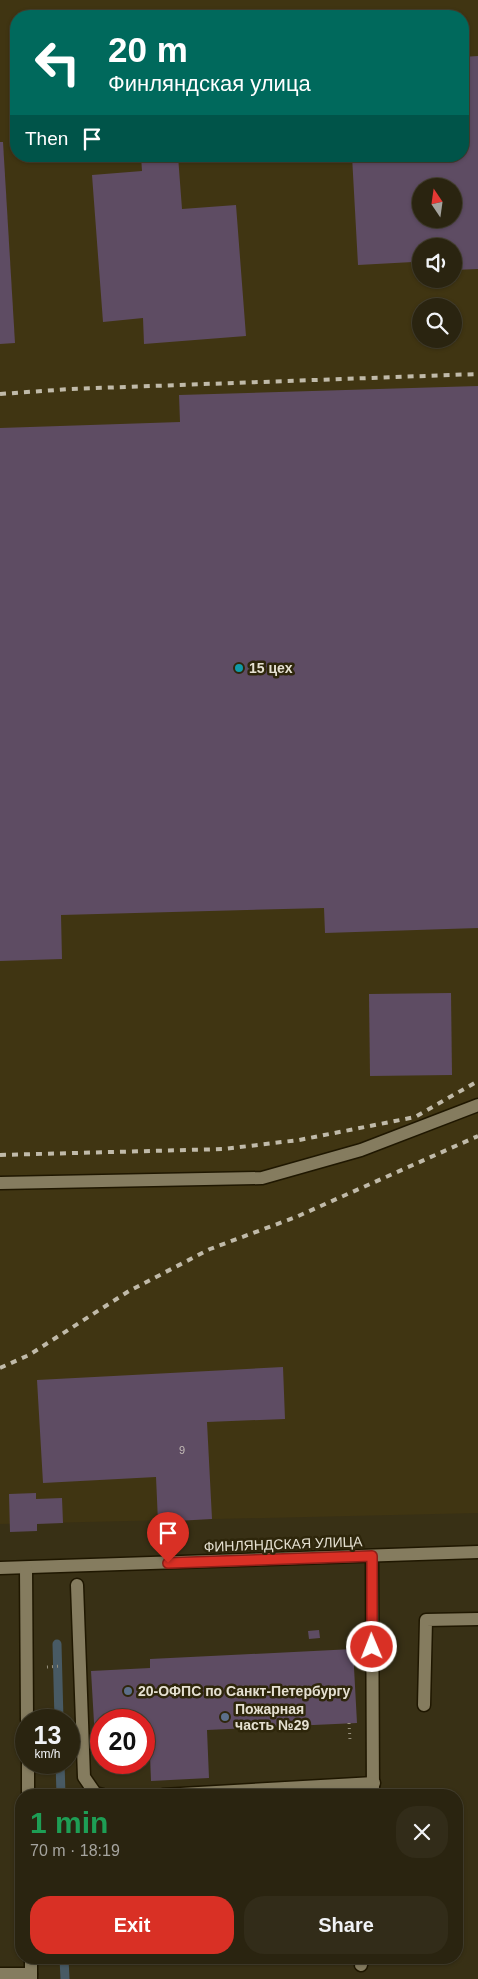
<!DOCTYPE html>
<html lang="en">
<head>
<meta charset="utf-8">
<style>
	body { margin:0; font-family:Helvetica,sans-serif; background:#322c19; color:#f1f3f6; height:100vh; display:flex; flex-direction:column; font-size:19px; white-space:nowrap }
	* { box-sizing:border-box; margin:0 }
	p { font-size:16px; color:#a5a49f }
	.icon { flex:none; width:28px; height:28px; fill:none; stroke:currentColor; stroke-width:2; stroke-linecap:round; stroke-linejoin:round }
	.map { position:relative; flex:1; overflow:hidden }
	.side { position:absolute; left:15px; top:1789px; width:448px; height:175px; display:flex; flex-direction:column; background:#2a2410; border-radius:20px; box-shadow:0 1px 4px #0004,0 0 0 1px #464130 }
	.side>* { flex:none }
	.guide { position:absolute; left:10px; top:10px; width:459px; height:152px; border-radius:20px; box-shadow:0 1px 4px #0004,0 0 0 1px #464130; background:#00695c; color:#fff; overflow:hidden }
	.needle { width:32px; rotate:347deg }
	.fabs { position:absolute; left:412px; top:178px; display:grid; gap:10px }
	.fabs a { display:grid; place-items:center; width:50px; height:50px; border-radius:50%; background:#2a2410; box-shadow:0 1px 4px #0004,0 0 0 1px #464130; font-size:25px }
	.speed { position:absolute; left:15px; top:1709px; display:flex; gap:10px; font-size:25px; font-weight:700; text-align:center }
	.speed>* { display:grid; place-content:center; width:65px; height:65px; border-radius:50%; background:#2a2410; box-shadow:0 1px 4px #0004,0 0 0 1px #464130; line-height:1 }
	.speed small { font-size:12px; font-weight:400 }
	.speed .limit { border:8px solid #d22; background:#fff; color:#111 }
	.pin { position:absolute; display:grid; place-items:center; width:42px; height:42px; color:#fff; margin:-51px -21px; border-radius:50% 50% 50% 0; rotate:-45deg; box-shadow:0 0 5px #0007 }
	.pin .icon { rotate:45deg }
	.me { position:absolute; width:55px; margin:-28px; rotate:359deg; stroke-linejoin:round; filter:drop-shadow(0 0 4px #0008) }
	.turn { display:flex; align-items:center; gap:18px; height:105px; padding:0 15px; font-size:22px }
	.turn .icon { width:65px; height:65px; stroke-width:2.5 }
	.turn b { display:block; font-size:35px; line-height:42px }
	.then { display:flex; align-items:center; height:48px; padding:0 15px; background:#0003; gap:10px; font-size:19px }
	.round { display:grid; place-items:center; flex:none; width:52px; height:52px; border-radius:20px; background:#322c19 }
	.overview { display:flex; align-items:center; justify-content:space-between; height:85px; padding:0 15px }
	h1 { font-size:30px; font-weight:700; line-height:38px; color:#1e9e55 }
	.primary-button { display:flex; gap:10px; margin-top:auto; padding:10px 15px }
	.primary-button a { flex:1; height:58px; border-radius:20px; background:#d93025; color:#fff; font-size:20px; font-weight:700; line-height:58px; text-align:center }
	.primary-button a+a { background:#322c19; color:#f1f3f6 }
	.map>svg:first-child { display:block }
	.built { fill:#403512; fill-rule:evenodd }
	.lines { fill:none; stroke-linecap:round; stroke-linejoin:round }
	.stream { stroke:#485a64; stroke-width:9 }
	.building { fill:#5e4c63; fill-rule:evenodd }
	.minor-casing { stroke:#1f1700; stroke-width:15 }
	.path { stroke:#97907c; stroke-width:3; stroke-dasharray:1 4; stroke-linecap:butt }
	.minor { stroke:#857c5f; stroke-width:12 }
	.rail { stroke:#c0baa9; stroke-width:4; stroke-dasharray:6 6; stroke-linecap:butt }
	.route-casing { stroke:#8d1f18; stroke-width:12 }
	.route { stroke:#d93025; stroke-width:9 }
	.culture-dot { fill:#0f9aa8; stroke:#2e260b; stroke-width:2 }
	.service-dot { fill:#5c6f8a; stroke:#2e260b; stroke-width:2 }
	.labels { text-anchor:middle; stroke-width:5; stroke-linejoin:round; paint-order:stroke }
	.number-label { font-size:11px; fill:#c3bbb6 }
	.poi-label { font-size:14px; font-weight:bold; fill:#e5e0d1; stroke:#2e260b; text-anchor:start }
	.street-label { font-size:14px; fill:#e5e0d1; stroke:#2e260b }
</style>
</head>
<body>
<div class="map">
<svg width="478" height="1979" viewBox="0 0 478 1979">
	<rect width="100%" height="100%" fill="#383015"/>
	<path class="built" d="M0,0H478V1513L0,1524ZM16,16H462V156H16ZM421,186H454V219H421ZM421,246H454V279H421ZM421,306H454V339H421Z"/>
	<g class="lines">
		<g class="stream">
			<path d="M57,1644L59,1720"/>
			<path d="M60,1762L61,1795"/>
			<path d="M64,1958L65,1979"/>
		</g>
	</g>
	<g class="building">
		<path d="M478,56V269L454,270V246H421V272H414L413,262L358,265L352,156H462V57ZM421,186H454V219H421Z"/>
		<path d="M0,142H3L15,343L0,344Z"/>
		<path d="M141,156H178L182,209L236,205L246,336L144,344L143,318L103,322L92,175L142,171Z"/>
		<path d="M478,386V928L325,933L324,908L61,915L62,959L0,961V428L180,422L179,395Z"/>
		<path d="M451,993L452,1075L370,1076L369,994Z"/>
		<path d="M283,1367L285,1419L207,1422L212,1519L158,1522L156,1477L43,1483L37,1380Z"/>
		<path d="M36,1493V1499L62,1498L63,1523L37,1524V1531L10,1532L9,1494Z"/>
		<path d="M319,1630L320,1638L309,1639L308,1631Z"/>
		<path d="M353,1649L357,1723L207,1730L209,1778L151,1781L150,1755H144V1720H101V1757H96L91,1671L150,1668V1659Z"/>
	</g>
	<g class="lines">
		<g class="minor-casing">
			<g id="minor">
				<path d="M0,1183L262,1178L361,1150L478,1105"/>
				<path d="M372,1556L373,1795"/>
				<path d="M0,1568L478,1552"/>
				<path d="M26,1568L27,1720"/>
				<path d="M77,1585L84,1777L95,1793L103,1795"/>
				<path d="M424,1705L426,1620L478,1619"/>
				<path d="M28,1762V1795"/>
				<path d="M163,1795L374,1783"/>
				<path d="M31,1958V1979"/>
				<path d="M361,1965L362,1958"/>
				<path d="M0,1974H31"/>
			</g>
		</g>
		<g class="path">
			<path d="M47,1667L61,1666"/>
			<path d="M349,1723L350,1740"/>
		</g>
		<use href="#minor" class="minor"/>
		<g class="rail">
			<path d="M0,394L70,389L478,374"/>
			<path d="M0,1155L224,1149L299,1140L415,1117L478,1081"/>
			<path d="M0,1368L29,1355L129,1291L210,1249L296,1217L478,1136"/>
		</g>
	</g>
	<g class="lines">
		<g class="route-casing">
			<path id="route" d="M168,1563L372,1556V1647"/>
		</g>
		<use href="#route" class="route"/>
	</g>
	<circle class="culture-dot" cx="239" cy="668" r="5"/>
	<g class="service-dot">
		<circle cx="128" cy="1691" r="5"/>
		<circle cx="225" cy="1717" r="5"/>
	</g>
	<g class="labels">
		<g class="number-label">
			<text x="182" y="1454">9</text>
		</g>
		<g class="poi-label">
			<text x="249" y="673">15 цех</text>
			<text x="138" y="1696">20-ОФПС по Санкт-Петербургу</text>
			<text x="235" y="1714">Пожарная<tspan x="235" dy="16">часть №29</tspan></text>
		</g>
		<g class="street-label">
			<text transform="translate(283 1544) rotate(-2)" y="5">ФИНЛЯНДСКАЯ УЛИЦА</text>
		</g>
	</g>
</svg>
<div class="fabs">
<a><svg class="needle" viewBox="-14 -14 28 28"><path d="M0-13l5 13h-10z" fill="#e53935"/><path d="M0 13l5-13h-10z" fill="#a5a49f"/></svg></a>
<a><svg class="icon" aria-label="sound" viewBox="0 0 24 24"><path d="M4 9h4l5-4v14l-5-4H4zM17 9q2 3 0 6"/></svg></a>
<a><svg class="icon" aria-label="search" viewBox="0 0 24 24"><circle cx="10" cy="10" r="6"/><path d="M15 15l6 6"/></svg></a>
</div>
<div class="speed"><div>13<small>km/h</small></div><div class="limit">20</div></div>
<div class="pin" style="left:168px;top:1563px;background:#d93025"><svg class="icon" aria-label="arrive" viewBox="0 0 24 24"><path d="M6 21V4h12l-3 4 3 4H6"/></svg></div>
<svg class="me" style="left:372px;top:1647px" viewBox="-20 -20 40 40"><circle r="17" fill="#d93025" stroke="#fff" stroke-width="3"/><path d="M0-11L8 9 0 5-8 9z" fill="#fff"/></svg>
<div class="guide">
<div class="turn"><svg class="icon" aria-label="left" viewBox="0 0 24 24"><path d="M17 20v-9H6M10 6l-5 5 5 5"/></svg><div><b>20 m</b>Финляндская улица</div></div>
<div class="then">Then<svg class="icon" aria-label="arrive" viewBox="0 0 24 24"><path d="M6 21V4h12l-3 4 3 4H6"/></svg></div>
</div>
<section class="side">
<div class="overview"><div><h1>1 min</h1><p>70 m · 18:19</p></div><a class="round"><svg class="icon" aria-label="close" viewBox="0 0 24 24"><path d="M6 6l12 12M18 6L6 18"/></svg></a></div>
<div class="primary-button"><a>Exit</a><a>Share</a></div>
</section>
</div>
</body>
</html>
